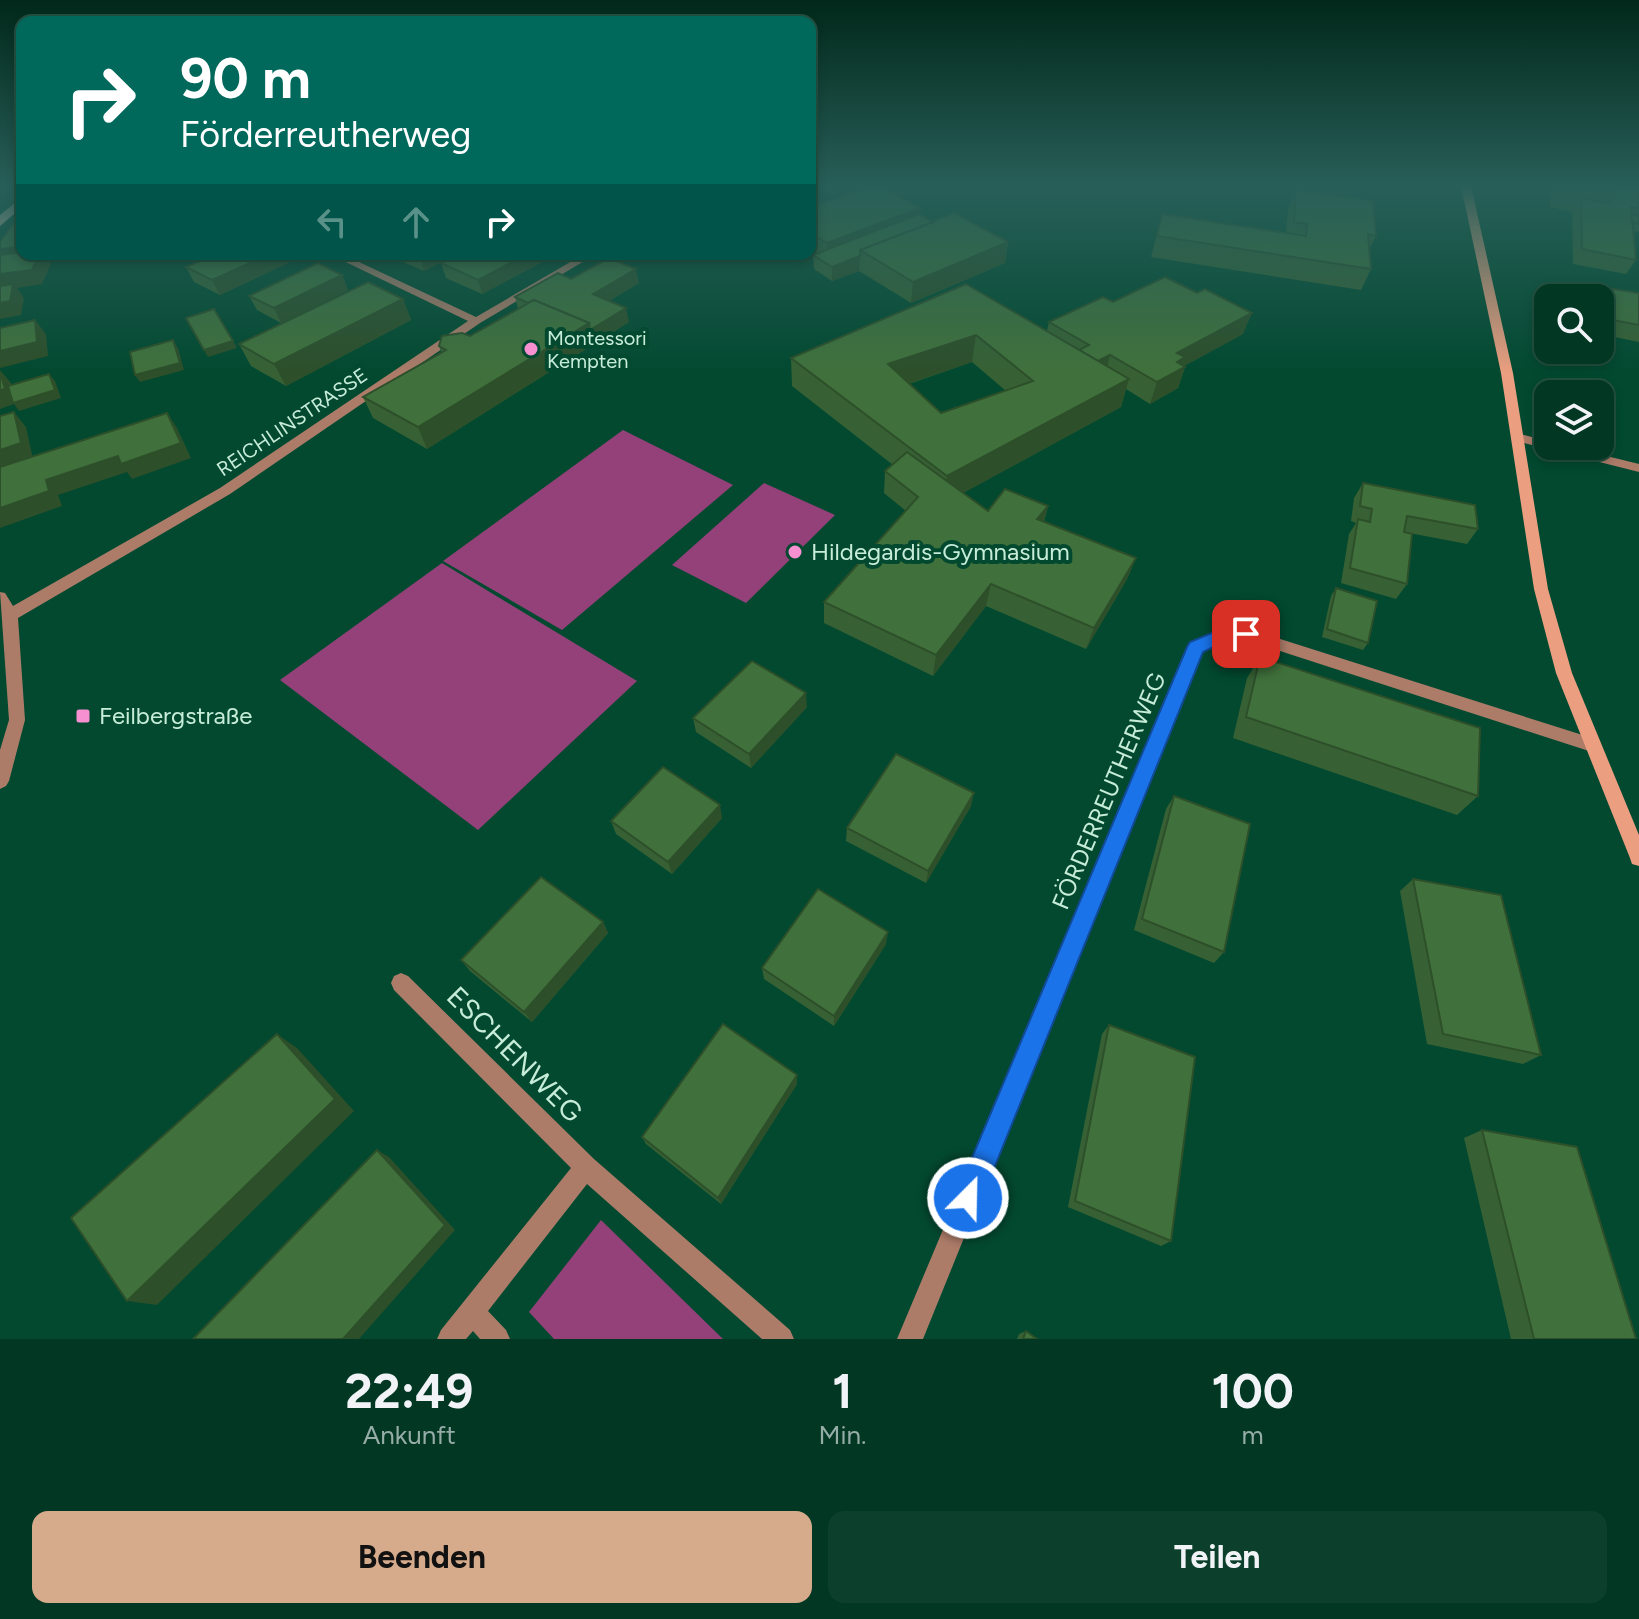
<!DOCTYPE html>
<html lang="de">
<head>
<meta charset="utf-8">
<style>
	body { margin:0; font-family:Figtree,sans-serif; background:#0c3f2c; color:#f1f3f6; height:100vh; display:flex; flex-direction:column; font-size:30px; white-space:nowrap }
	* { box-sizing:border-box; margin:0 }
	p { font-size:26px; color:#96aca6 }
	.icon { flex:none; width:44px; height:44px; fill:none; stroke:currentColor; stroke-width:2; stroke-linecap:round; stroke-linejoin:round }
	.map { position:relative; height:1339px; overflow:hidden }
	.sheet { display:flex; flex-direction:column; background:#023724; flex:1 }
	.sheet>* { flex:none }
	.banner { position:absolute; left:16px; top:16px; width:800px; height:244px; border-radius:16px; box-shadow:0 4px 12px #0003,0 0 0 2px #235141; background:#00695c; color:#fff; overflow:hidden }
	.tools { position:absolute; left:1534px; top:284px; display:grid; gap:16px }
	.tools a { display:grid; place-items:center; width:80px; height:80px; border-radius:16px; background:#023724; box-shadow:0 4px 12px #0003,0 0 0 2px #235141; font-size:40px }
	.pin { position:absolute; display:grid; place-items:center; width:68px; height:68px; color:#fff; margin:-34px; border-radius:16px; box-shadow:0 4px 12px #0006 }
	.me { position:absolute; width:88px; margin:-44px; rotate:23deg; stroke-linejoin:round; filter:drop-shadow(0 0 6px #0008) }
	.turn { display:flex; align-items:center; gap:28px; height:168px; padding:0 32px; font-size:36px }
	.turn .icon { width:104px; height:104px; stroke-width:2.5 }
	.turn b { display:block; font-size:56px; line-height:68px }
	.lanes { display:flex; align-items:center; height:76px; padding:0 32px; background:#0003; justify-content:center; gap:40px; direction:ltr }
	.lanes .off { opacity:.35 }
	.eta { display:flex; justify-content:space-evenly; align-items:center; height:136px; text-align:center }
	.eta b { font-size:48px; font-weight:700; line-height:56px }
	.cta { display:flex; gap:16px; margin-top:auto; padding:16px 32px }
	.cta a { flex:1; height:92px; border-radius:16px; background:#d6ab8b; color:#111; font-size:32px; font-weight:700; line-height:92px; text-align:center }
	.cta a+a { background:#0c3f2c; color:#f1f3f6 }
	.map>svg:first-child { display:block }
	.green { fill:#934178 }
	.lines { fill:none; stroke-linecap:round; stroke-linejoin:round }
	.street { fill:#ad7c69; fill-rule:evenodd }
	.secondary { fill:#ec9f80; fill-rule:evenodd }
	.primary { fill:#f4cbbb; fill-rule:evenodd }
	.wall { fill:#376134; fill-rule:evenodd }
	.shaded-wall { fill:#2d4f2a }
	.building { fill:#40713c; stroke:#2d4f2a; stroke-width:2; fill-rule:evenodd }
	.route { fill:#1a73e8; stroke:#114b97; stroke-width:2 }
	.poi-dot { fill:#f690d1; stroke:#024930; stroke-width:3 }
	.labels { text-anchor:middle; stroke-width:8; stroke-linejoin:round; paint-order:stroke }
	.far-poi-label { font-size:20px; fill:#c7edd9; stroke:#024930; text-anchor:start }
	.far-street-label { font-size:20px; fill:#c7edd9; stroke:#024930 }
	.poi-label { font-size:24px; fill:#c7edd9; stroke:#024930; text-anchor:start }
	.street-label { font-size:24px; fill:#c7edd9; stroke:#024930 }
	.near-street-label { font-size:28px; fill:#c7edd9; stroke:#024930 }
</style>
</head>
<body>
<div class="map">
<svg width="1639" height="1339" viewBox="0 0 1639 1339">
	<rect width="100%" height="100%" fill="#024930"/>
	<g class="green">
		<path d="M623,430L733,485L562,630L443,561Z"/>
		<path d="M764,483L835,515L746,603L672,565Z"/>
		<path d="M442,563L637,681L478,830L280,680Z"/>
		<path d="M601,1220L723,1339H554L529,1312Z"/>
	</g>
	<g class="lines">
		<g class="street">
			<path d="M329,254H342L476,317L584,254H596L480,323L230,494L18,618L25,720L9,781L6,786L0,789V750L9,720L0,592L5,593L13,606L220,488L468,321Z"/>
			<path d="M1516,433L1548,441V446H1566L1639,464V472L1512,440V434Z"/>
			<path d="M1246,628L1592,738L1598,740L1601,745L1598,750L1592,752L1246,640L1226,641L1202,651L923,1339H897L1188,647L1190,643L1224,629Z"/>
			<path d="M401,973L408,976L594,1159L790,1330L794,1339H762L587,1184L488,1311L506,1330L510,1339H480L473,1331L466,1339H437L441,1330L571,1168L394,990L391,983L394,976Z"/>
		</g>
		<path class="secondary" d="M1461,186H1471L1513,373L1548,589L1572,673L1639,835V866L1632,864L1630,858L1556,673L1534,589L1501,373Z"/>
		<path class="primary" d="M22,197V207L0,226V215Z"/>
	</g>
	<g class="wall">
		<path d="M1552,186H1639V232L1633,231L1636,260L1626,274L1573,264L1572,212L1550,207V188Z"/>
		<path d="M1296,190L1376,236L1369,249L1371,269L1361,290L1151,257L1162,214L1286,233L1288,210Z"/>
		<path d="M810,208L919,214L933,222L1008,242L1005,263L911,303L859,271L832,281L814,269L813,255L810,253Z"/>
		<path d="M187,254H289L292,261L220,295L194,282L186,267L200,261Z"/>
		<path d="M394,254H456L424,271L396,259Z"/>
		<path d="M460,254H543L544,261L482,294L446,278L441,263Z"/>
		<path d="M342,275L348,290L281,323L257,310L249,296Z"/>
		<path d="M571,279L639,283L609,301L629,322L427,449L373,418L363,397L441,352L439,346L470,336L518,309L515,297Z"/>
		<path d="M966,284L1047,331L1049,322L1113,302L1243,334L1184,366L1185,367L1178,388L1150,404L1126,389L1121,407L963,493L988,511L1048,506L1044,522L1136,558L1127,579L1086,649L986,606L933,676L824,623V602L906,511L884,493L885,471L893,465L792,386L791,358ZM972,362L1006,391L941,413L909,384Z"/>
		<path d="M1595,286L1639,293V342L1600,334V298H1587Z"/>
		<path d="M403,299L411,320L286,386L251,366L239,344Z"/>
		<path d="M1363,483L1478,529L1467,544L1404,532L1407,584L1396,599L1341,583L1349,534L1356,523L1351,521L1354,498Z"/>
		<path d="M1336,588L1368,643L1363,650L1322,637L1331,596Z"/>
		<path d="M1260,657L1478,796L1457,815L1233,738L1247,678Z"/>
		<path d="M807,707L751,768L696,732L693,718Z"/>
		<path d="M1174,796L1224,952L1214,963L1134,930L1166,809Z"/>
		<path d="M971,806L926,883L846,841L847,828Z"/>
		<path d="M722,818L672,874L616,834L611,821Z"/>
		<path d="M1413,879L1541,1055L1523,1064L1427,1044L1400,891Z"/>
		<path d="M603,922L608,933L532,1022L470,971L461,960Z"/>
		<path d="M886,944L834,1026L764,979L762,968Z"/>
		<path d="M1109,1025L1171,1241L1161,1246L1068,1207L1102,1034Z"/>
		<path d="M797,1084L721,1204L646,1144L642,1137Z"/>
		<path d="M1482,1130L1636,1339H1511L1464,1138Z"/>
		<path d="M1026,1331L1037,1339H1017L1019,1334Z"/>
	</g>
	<g class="shaded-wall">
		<path d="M920,208L918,228L827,264V243Z"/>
		<path d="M1008,242L1005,263L911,303L913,282Z"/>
		<path d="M22,247V254L0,256V249Z"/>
		<path d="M39,254H44L51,264L42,284L17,288L24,298L21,315L0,319V274Z"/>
		<path d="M196,254H218L200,262Z"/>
		<path d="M270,254H289L292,261L220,295L212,280Z"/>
		<path d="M425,254H456L424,271L420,257Z"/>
		<path d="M527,254H543L544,261L482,294L478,280Z"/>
		<path d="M860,256L859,271L832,281V267Z"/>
		<path d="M636,269L639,283L596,308L593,294Z"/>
		<path d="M342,275L348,290L281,323L274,308Z"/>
		<path d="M403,299L411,320L286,386L274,364Z"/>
		<path d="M626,308L629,322L427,449L418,427L589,323Z"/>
		<path d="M1252,313L1243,334L1182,367H1185L1178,388L1150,404L1157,382L1177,353Z"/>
		<path d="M35,320L46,334L48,356L0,368V351Z"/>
		<path d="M976,335L972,362L886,391L888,364Z"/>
		<path d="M173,340L178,348L184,370L140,382L135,375Z"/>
		<path d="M233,341L237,348L208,357L204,350Z"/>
		<path d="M1110,355L1105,377L1092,364Z"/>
		<path d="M0,370L11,383L16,402L49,374L55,381L61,398L19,411L14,404L0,409Z"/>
		<path d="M1129,379L1121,407L943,504L947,476Z"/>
		<path d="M14,412L26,427L33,459L0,469V450Z"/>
		<path d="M167,413L177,428L191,458L132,479L127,472L58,495L62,506L0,528V508L46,480Z"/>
		<path d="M1048,506L1042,528L1037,519Z"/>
		<path d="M1136,558L1127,579L1086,649L1094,628Z"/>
		<path d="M991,584L986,606L933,676L936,655Z"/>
		<path d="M806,693L807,707L751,768L749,754Z"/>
		<path d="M974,793L971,806L926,883L928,871Z"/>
		<path d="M720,805L722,818L672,874L668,862Z"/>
		<path d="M603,922L608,933L532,1022L524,1012Z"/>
		<path d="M888,932L886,944L834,1026V1016Z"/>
		<path d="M277,1034L297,1048L354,1111L157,1305L127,1301Z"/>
		<path d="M797,1075V1084L721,1204L718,1198Z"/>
		<path d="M377,1150L389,1157L455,1230L359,1339H343Z"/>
	</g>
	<g class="building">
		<path d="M872,186H880L920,208L827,243L810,233V208Z"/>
		<path d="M1589,186H1616L1617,191Z"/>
		<path d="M1616,186H1639V208L1631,207L1636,260L1582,249L1581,198L1609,203L1617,191Z"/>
		<path d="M1296,190L1373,201L1376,236L1368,234L1371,269L1157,236L1162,214L1306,236L1307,224L1294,222Z"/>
		<path d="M954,213L1008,242L913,282L860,250Z"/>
		<path d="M919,214L933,222L860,250V256L832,267L813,255Z"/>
		<path d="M1631,215L1639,216V224L1632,222Z"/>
		<path d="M22,217V247L0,249V242L18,218Z"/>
		<path d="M22,252V254H39L32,270L0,274V255Z"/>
		<path d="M217,254H270L212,280L186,267Z"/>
		<path d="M460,254H527L478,280L441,263Z"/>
		<path d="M609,258L636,269L593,294L626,308L590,330L589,323L534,300L528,303L515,297L558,273L571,279Z"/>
		<path d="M318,263L342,275L274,308L249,296Z"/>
		<path d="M1165,277L1197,293L1205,289L1252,313L1177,353L1185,357L1177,362L1185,367L1157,382L1110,355L1098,361L1079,350L1089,345L1049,322L1103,297L1113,302Z"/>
		<path d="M368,282L403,299L274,364L239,344Z"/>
		<path d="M13,284L10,301L0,303V286Z"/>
		<path d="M966,284L1129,379L947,476L791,358ZM976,335L1033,381L941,413L888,364Z"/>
		<path d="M1595,286L1639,293V325L1602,318L1600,298H1598Z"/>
		<path d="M534,300L589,323L418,427L363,397L446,350L439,346L442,336L462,333L470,336Z"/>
		<path d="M214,309L233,341L204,350L186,318Z"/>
		<path d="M35,320L37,342L0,351V328Z"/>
		<path d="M173,340L180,363L135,375L130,352Z"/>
		<path d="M0,372L5,389L0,390Z"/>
		<path d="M49,374L55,390L13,403L8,386Z"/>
		<path d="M14,412L21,443L0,450V416Z"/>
		<path d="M167,413L181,443L121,464L118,456L46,480L49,491L0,508V467Z"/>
		<path d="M907,452L988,511L1005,489L1048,506L1037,519L1136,558L1094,628L991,584L936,655L824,602L918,497L885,471Z"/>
		<path d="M1363,483L1475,505L1478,529L1407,516L1404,532L1412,534L1407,584L1350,568L1358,519L1370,522L1372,509L1360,506Z"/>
		<path d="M1336,588L1377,601L1368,643L1327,629Z"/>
		<path d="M1260,657L1480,728L1478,796L1246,717Z"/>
		<path d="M752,661L806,693L749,754L693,718Z"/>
		<path d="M896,754L974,793L928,871L847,828Z"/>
		<path d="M663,767L720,805L668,862L611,821Z"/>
		<path d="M1174,796L1250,824L1224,952L1142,919Z"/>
		<path d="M541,877L603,922L524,1012L461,960Z"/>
		<path d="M1413,879L1501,895L1541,1055L1443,1034Z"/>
		<path d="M818,889L888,932L834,1016L762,968Z"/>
		<path d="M723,1024L797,1075L718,1198L642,1137Z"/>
		<path d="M1109,1025L1195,1057L1171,1241L1075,1201Z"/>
		<path d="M277,1034L335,1099L127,1301L71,1218Z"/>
		<path d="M1482,1130L1577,1147L1636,1339H1534Z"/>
		<path d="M377,1150L445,1225L343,1339H193Z"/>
		<path d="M1026,1331L1037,1339H1023Z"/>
	</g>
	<linearGradient id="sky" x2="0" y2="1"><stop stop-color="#01281a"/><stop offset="0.5" stop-color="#285f59"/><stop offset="1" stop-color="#285f59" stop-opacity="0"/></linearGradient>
	<rect width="1639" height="374" fill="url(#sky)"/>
	<path class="route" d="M1224,628H1246L1255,634L1252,639L1226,641L1203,652L978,1208L968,1212L959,1208L955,1198L1187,647L1190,642Z"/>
	<g class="poi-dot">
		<circle cx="531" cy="349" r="8"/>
		<circle cx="795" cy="552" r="8"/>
		<rect x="75" y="708" width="16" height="16" rx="4"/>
	</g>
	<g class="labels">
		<g class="far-poi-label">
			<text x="547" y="345">Montessori<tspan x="547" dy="23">Kempten</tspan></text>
		</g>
		<g class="far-street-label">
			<text transform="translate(292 422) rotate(-34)" y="7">REICHLINSTRASSE</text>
		</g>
		<g class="poi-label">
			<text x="811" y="560">Hildegardis-Gymnasium</text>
			<text x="99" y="724">Feilbergstraße</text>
		</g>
		<g class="street-label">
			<text transform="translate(1109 791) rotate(-67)" y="8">FÖRDERREUTHERWEG</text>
		</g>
		<g class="near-street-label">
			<text transform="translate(515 1054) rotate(45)" y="10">ESCHENWEG</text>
		</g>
	</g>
</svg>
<div class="tools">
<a><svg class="icon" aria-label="search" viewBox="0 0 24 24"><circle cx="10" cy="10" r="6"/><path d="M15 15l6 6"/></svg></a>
<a><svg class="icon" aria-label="layers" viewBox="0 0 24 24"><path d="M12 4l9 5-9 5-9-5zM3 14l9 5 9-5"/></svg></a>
</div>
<div class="pin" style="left:1246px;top:634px;background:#d93025"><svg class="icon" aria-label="arrive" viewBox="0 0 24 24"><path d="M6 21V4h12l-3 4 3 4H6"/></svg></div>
<svg class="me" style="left:968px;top:1198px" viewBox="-20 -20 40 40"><circle r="17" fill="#1a73e8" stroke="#fff" stroke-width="3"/><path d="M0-11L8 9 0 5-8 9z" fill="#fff"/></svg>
<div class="banner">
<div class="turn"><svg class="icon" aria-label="right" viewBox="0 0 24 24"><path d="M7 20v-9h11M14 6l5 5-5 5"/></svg><div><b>90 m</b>Förderreutherweg</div></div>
<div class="lanes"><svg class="icon off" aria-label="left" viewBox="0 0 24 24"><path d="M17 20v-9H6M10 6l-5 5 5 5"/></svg><svg class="icon off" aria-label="ahead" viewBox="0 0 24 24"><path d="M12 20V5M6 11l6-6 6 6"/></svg><svg class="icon" aria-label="right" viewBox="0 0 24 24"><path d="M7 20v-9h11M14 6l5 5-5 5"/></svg></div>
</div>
</div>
<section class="sheet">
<div class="eta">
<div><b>22:49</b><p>Ankunft</p></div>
<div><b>1</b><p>Min.</p></div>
<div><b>100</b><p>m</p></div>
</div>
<div class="cta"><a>Beenden</a><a>Teilen</a></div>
</section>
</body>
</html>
